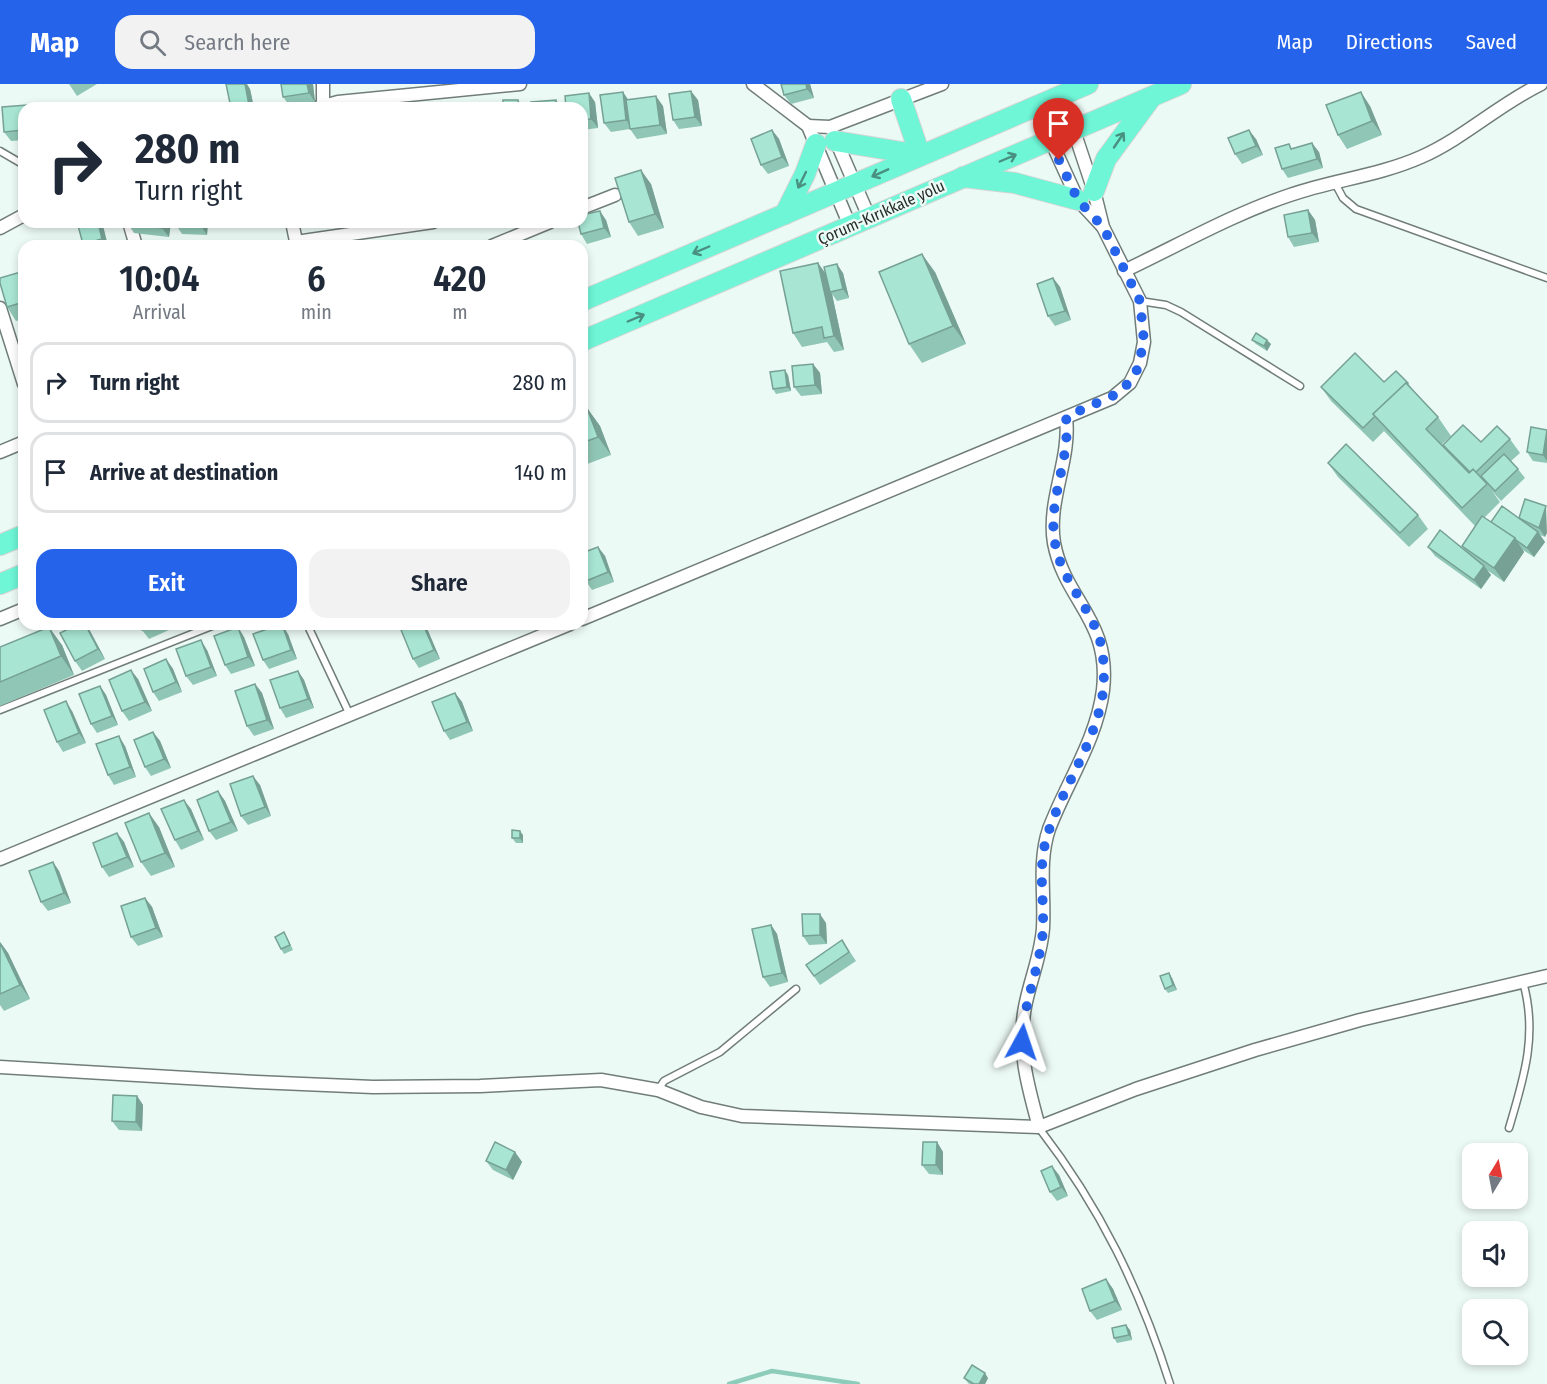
<!DOCTYPE html>
<html lang="en">
<head>
<meta charset="utf-8">
<style>
	body { margin:0; font-family:"Fira Sans Condensed",sans-serif; background:#f2f2f3; color:#1f2937; height:100vh; display:flex; flex-direction:column; font-size:22px; white-space:nowrap }
	* { box-sizing:border-box; margin:0 }
	p { font-size:20px; color:#747a83 }
	.icon { flex:none; width:33px; height:33px; fill:none; stroke:currentColor; stroke-width:2; stroke-linecap:round; stroke-linejoin:round }
	.map { position:relative; flex:1; overflow:hidden }
	.details { position:absolute; left:18px; top:156px; width:570px; height:390px; display:flex; flex-direction:column; background:#fff; border-radius:18px; box-shadow:0 3px 9px #0003 }
	.details>* { flex:none }
	.top-card { position:absolute; left:18px; top:18px; width:570px; height:126px; border-radius:18px; box-shadow:0 3px 9px #0003; background:#fff; color:#1f2937; overflow:hidden }
	.needle { width:39px; rotate:10deg }
	.tools { position:absolute; left:1462px; top:1059px; display:grid; gap:12px }
	.tools a { display:grid; place-items:center; width:66px; height:66px; border-radius:12px; background:#fff; box-shadow:0 3px 9px #0003; font-size:30px }
	.pin { position:absolute; display:grid; place-items:center; width:51px; height:51px; color:#fff; margin:-62px -26px; border-radius:50% 50% 50% 0; rotate:-45deg; box-shadow:0 0 6px #0007 }
	.pin .icon { rotate:45deg }
	.me { position:absolute; width:66px; margin:-33px; rotate:5deg; stroke-linejoin:round; filter:drop-shadow(0 0 4px #0008) }
	.turn { display:flex; align-items:center; gap:21px; height:126px; padding:0 18px; font-size:27px }
	.turn .icon { width:78px; height:78px; stroke-width:2.5 }
	.turn b { display:block; font-size:42px; line-height:51px }
	.eta { display:flex; justify-content:space-evenly; align-items:center; height:102px; text-align:center }
	.eta b { font-size:36px; font-weight:600; line-height:42px }
	.action { display:flex; gap:12px; margin-top:auto; padding:12px 18px }
	.action a { flex:1; height:69px; border-radius:18px; background:#2563eb; color:#fff; font-size:24px; font-weight:600; line-height:69px; text-align:center }
	.action a+a { background:#f2f2f3; color:#1f2937 }
	ul { padding:0; list-style:none }
	li { display:flex; align-items:center; gap:18px; height:81px; margin:0 12px 9px; padding:0 6px; border:3px solid #e0e1e3; border-radius:18px }
	li div { flex:1 }
	li b { display:block; font-size:22px }
	li em { font-style:normal }
	header { display:flex; align-items:center; gap:36px; box-sizing:border-box; height:84px; padding:0 30px; background:#2563eb; color:#fff }
	header strong { font-size:28px }
	nav { display:flex; gap:33px; margin-inline-start:auto; font-size:21px }
	.search { width:420px; height:54px; background:#f2f2f3; display:flex; align-items:center; gap:15px; box-sizing:border-box; padding:0 21px; border-radius:18px; color:#747a83; font-size:22px }
	.map>svg:first-child { display:block }
	.lines { fill:none; stroke-linecap:round; stroke-linejoin:round }
	.stream { stroke:#8eccba; stroke-width:4.5 }
	.service-casing { stroke:#717d79; stroke-width:9 }
	.minor-casing { stroke:#717d79; stroke-width:15 }
	.trunk-casing { stroke:#d4d5d4; stroke-width:22 }
	.service { stroke:#fff; stroke-width:6 }
	.minor { stroke:#fff; stroke-width:12 }
	.trunk { stroke:#6ef6d7; stroke-width:20 }
	.wall { fill:#90c6b5 }
	.shaded-wall { fill:#76a194 }
	.building { fill:#a8e6d3; stroke:#76a194; stroke-width:1.5 }
	.oneway { stroke:#4a9080 }
	.route { stroke:#2563eb; stroke-width:10; stroke-dasharray:0 18 }
	.labels { text-anchor:middle; stroke-width:5; stroke-linejoin:round; paint-order:stroke }
	.street-label { font-size:16px; fill:#262b2a; stroke:#ecfaf5 }
</style>
</head>
<body>
<header>
<strong>Map</strong>
<div class="search"><svg class="icon" aria-label="search" viewBox="0 0 24 24"><circle cx="10" cy="10" r="6"/><path d="M15 15l6 6"/></svg>Search here</div>
<nav><a>Map</a><a>Directions</a><a>Saved</a></nav>
</header>
<div class="map">
<svg width="1547" height="1300" viewBox="0 0 1547 1300">
	<rect width="100%" height="100%" fill="#ecfaf5"/>
	<g class="lines">
		<path class="stream" d="M729,1300L772,1287L858,1300"/>
		<g class="service-casing">
			<g id="service">
				<path d="M0,67L24,81"/>
				<path d="M1335,99L1343,114L1356,125L1547,194"/>
				<path d="M1140,217L1166,221L1181,228L1300,302"/>
				<path d="M307,540L349,629"/>
				<path d="M0,626L217,540"/>
				<path d="M658,1006L664,997L720,968L796,905"/>
				<path d="M1039,1044C1100,1123 1140,1205 1170,1300"/>
				<path d="M1509,1044C1524,994 1538,950 1523,898"/>
			</g>
		</g>
		<g class="minor-casing">
			<g id="minor">
				<path d="M323,0V22"/>
				<path d="M753,0L808,42L850,142"/>
				<path d="M1035,22L1078,116L1102,142"/>
				<path d="M316,24L338,18L520,0"/>
				<path d="M808,42L830,43L942,0"/>
				<path d="M834,52L869,133"/>
				<path d="M582,124L615,111"/>
				<path d="M129,138L136,162"/>
				<path d="M292,138L297,162"/>
				<path d="M0,144L24,131"/>
				<path d="M296,158L433,138"/>
				<path d="M492,162L550,138"/>
				<path d="M1124,187C1179,161 1233,130 1290,111C1333,96 1378,92 1421,73C1464,54 1498,21 1541,0"/>
				<path d="M0,224L24,300"/>
				<path d="M0,368L24,358"/>
				<path d="M0,535L24,525"/>
				<path d="M582,535L1112,314L1130,299L1140,279L1144,258L1140,217L1103,143L1094,107L1062,11"/>
				<path d="M0,775L570,540"/>
				<path d="M0,983L256,998L373,1003L480,1002L601,996L658,1006L701,1023L742,1032L1039,1043L1136,1005L1255,966L1360,936L1547,892"/>
				<path d="M1039,1043C1028,1003 1017,965 1025,923C1030,896 1041,872 1043,844C1045,810 1038,778 1049,745C1066,700 1097,655 1103,606C1111,536 1065,517 1054,459C1047,416 1071,376 1066,334"/>
			</g>
		</g>
		<g class="trunk-casing">
			<g id="trunk">
				<path d="M835,57L920,71L901,15"/>
				<path d="M963,93L1015,99L1078,116"/>
				<path d="M1094,107L1106,75L1150,15"/>
				<path d="M785,130L805,90L816,60"/>
				<path d="M582,217L1088,0"/>
				<path d="M582,257L1181,0"/>
				<path d="M0,461L24,451"/>
				<path d="M0,500L24,490"/>
			</g>
		</g>
		<use href="#service" class="service"/>
		<use href="#minor" class="minor"/>
		<use href="#trunk" class="trunk"/>
	</g>
	<g class="wall">
		<path d="M69,0H97L77,12Z"/>
		<path d="M313,0L315,18L290,22L283,13Z"/>
		<path d="M781,0H810L814,14L791,20L784,11Z"/>
		<path d="M250,5L254,24H231Z"/>
		<path d="M623,8L628,16L663,22L667,50L637,55L630,45L611,48L604,39Z"/>
		<path d="M698,16L702,42L679,45L673,36Z"/>
		<path d="M595,18L598,44L582,46V24Z"/>
		<path d="M1370,22L1382,51L1347,65L1338,51Z"/>
		<path d="M24,24V56L11,57L4,48Z"/>
		<path d="M772,46L779,55L789,82L768,90L761,81Z"/>
		<path d="M1256,55L1263,71L1242,80L1235,70Z"/>
		<path d="M1293,65L1319,68L1323,84L1288,94L1282,85Z"/>
		<path d="M651,100L664,144L638,152L629,138Z"/>
		<path d="M1308,126L1315,136L1319,158L1294,163L1288,153Z"/>
		<path d="M606,136L611,153L587,160L581,150Z"/>
		<path d="M77,138H102L108,162H84Z"/>
		<path d="M171,138L169,153L134,149L128,140Z"/>
		<path d="M208,138L207,151L182,150L176,141Z"/>
		<path d="M818,179L825,189H843L849,214L837,217L832,210L844,266L834,268L827,258L802,263L793,249Z"/>
		<path d="M24,187V235L16,237L7,223Z"/>
		<path d="M935,188L966,260L922,279L909,260Z"/>
		<path d="M1053,194L1060,203L1071,236L1055,242L1048,232Z"/>
		<path d="M1252,256L1271,260L1267,267L1256,260Z"/>
		<path d="M813,280L820,289L822,310L801,312L794,303Z"/>
		<path d="M788,291L791,307L776,310L773,305Z"/>
		<path d="M1384,298L1408,299L1415,309L1438,333L1451,352L1441,361L1448,368L1443,361L1481,358L1510,355L1520,369L1511,377L1518,385L1525,394L1501,417L1492,407L1500,418L1484,434L1491,438L1519,435L1525,415L1545,453L1540,451L1545,458L1534,473L1523,466L1524,468L1504,498L1487,486L1491,491L1481,505L1435,472L1428,463L1465,466L1462,462L1475,442L1384,347L1373,358L1331,317L1321,303Z"/>
		<path d="M587,324L600,342L611,371L582,382V326Z"/>
		<path d="M1547,346V379L1533,377L1527,368Z"/>
		<path d="M1328,379L1418,431L1428,445L1409,463L1338,393Z"/>
		<path d="M598,463L605,472L614,498L592,506L586,497Z"/>
		<path d="M85,540L90,547L105,575L82,587L75,577Z"/>
		<path d="M140,540H167L169,546L149,555L142,546Z"/>
		<path d="M402,540H425L440,575L419,584L413,575Z"/>
		<path d="M288,550L297,575L269,585L263,576Z"/>
		<path d="M244,553L255,582L231,590L225,581Z"/>
		<path d="M62,561L74,591L0,622V563Z"/>
		<path d="M207,566L217,592L193,601L186,592Z"/>
		<path d="M166,575L173,585L182,608L159,617L153,608Z"/>
		<path d="M298,587L304,596L314,624L286,634L280,624Z"/>
		<path d="M138,595L152,627L129,637L122,627Z"/>
		<path d="M255,600L262,609L274,645L254,652L247,642Z"/>
		<path d="M100,602L106,611L118,641L97,649L91,640Z"/>
		<path d="M455,609L462,618L473,647L450,656L444,647Z"/>
		<path d="M72,627L86,659L63,668L57,658Z"/>
		<path d="M153,648L160,657L171,684L151,692L145,683Z"/>
		<path d="M125,662L136,693L114,701L108,691Z"/>
		<path d="M260,701L271,732L248,741L241,732Z"/>
		<path d="M218,707L225,717L238,747L216,756L209,747Z"/>
		<path d="M191,725L204,756L181,766L175,756Z"/>
		<path d="M159,743L175,783L151,792L141,778Z"/>
		<path d="M117,749L124,758L134,783L109,793L102,783Z"/>
		<path d="M523,751V759H516L512,754Z"/>
		<path d="M53,778L59,787L71,819L48,827L41,818Z"/>
		<path d="M145,814L152,823L163,853L138,862L131,853Z"/>
		<path d="M826,839L827,860L809,861L803,852Z"/>
		<path d="M771,841L777,850L788,898L770,903L763,893Z"/>
		<path d="M287,853L293,866L284,870L281,865Z"/>
		<path d="M842,856L856,877L820,901L806,881Z"/>
		<path d="M0,858L8,869L30,915L4,927L0,921Z"/>
		<path d="M1169,889L1172,894L1177,906L1168,909L1165,905Z"/>
		<path d="M137,1012L143,1021L142,1047L119,1046L112,1037Z"/>
		<path d="M937,1058L943,1068V1091L929,1090L922,1081Z"/>
		<path d="M515,1068L522,1078L513,1096L493,1086L486,1077Z"/>
		<path d="M1059,1091L1068,1112L1057,1117L1050,1108Z"/>
		<path d="M1106,1195L1113,1205L1122,1226L1097,1236L1090,1227Z"/>
		<path d="M1130,1246L1132,1256L1117,1259L1114,1254Z"/>
		<path d="M964,1294H988L985,1300H969Z"/>
	</g>
	<g class="shaded-wall">
		<path d="M245,0H247L250,5L254,24H250L249,21Z"/>
		<path d="M307,0H313L315,18L309,9Z"/>
		<path d="M806,0H810L814,14L807,5Z"/>
		<path d="M691,7L698,16L702,42L695,33Z"/>
		<path d="M623,8L629,17L633,45L626,36Z"/>
		<path d="M1361,8L1370,22L1382,51L1372,37Z"/>
		<path d="M589,9L595,18L598,44L591,35Z"/>
		<path d="M656,12L663,22L667,50L660,41Z"/>
		<path d="M518,16L524,24H518Z"/>
		<path d="M556,16L561,24H556Z"/>
		<path d="M772,46L779,55L789,82L782,73Z"/>
		<path d="M1249,46L1256,55L1263,71L1256,62Z"/>
		<path d="M1312,59L1319,68L1323,84L1317,75Z"/>
		<path d="M641,86L651,100L664,144L655,130Z"/>
		<path d="M1308,126L1315,136L1319,158L1312,149Z"/>
		<path d="M600,127L606,136L611,153L604,144Z"/>
		<path d="M98,138H102L108,162H107L102,155Z"/>
		<path d="M163,138H171L169,153L162,144Z"/>
		<path d="M201,138H208L207,151L201,142Z"/>
		<path d="M922,170L935,188L966,260L953,242Z"/>
		<path d="M818,179L828,193L830,208L832,210L844,266L834,252Z"/>
		<path d="M837,180L843,189L849,214L843,205Z"/>
		<path d="M1053,194L1060,203L1071,236L1065,227Z"/>
		<path d="M1267,256L1271,260L1267,267L1264,262Z"/>
		<path d="M813,280L820,289L822,310L815,301Z"/>
		<path d="M785,286L788,291L791,307L787,303Z"/>
		<path d="M587,324L600,342L611,371L598,353Z"/>
		<path d="M1547,346V377L1543,371Z"/>
		<path d="M1546,422L1547,449L1545,453L1539,444Z"/>
		<path d="M1538,448L1545,458L1534,473L1527,464Z"/>
		<path d="M1515,454L1524,468L1504,498L1494,484Z"/>
		<path d="M598,463L605,472L614,498L608,488Z"/>
		<path d="M1484,482L1491,491L1481,505L1474,496Z"/>
		<path d="M85,540L90,547L105,575L98,565Z"/>
		<path d="M282,540L288,550L297,575L291,566Z"/>
		<path d="M423,540H425L426,542L440,575L434,566Z"/>
		<path d="M49,543L62,561L74,591L61,572Z"/>
		<path d="M238,543L244,553L255,582L248,573Z"/>
		<path d="M201,556L207,566L217,592L211,583Z"/>
		<path d="M166,575L173,585L182,608L176,598Z"/>
		<path d="M131,586L138,595L152,627L145,618Z"/>
		<path d="M298,587L304,596L314,624L308,615Z"/>
		<path d="M255,600L262,609L274,645L267,636Z"/>
		<path d="M100,602L106,611L118,641L112,632Z"/>
		<path d="M455,609L462,618L473,647L467,638Z"/>
		<path d="M66,617L72,627L86,659L79,649Z"/>
		<path d="M153,648L160,657L171,684L164,675Z"/>
		<path d="M119,652L125,662L136,693L130,683Z"/>
		<path d="M253,692L260,701L271,732L265,723Z"/>
		<path d="M218,707L225,717L238,747L231,738Z"/>
		<path d="M184,716L191,725L204,756L198,747Z"/>
		<path d="M149,729L159,743L175,783L165,769Z"/>
		<path d="M520,747L523,751V759L520,754Z"/>
		<path d="M117,749L124,758L134,783L127,773Z"/>
		<path d="M53,778L59,787L71,819L64,809Z"/>
		<path d="M145,814L152,823L163,853L156,844Z"/>
		<path d="M820,830L826,839L827,860L820,851Z"/>
		<path d="M771,841L777,850L788,898L782,889Z"/>
		<path d="M0,858L8,869L30,915L20,901Z"/>
		<path d="M1169,889L1172,894L1177,906L1173,901Z"/>
		<path d="M137,1012L143,1021L142,1047L136,1038Z"/>
		<path d="M937,1058L943,1068V1091L936,1081Z"/>
		<path d="M515,1068L522,1078L513,1096L506,1086Z"/>
		<path d="M1052,1082L1059,1091L1068,1112L1061,1103Z"/>
		<path d="M1106,1195L1113,1205L1122,1226L1115,1217Z"/>
		<path d="M1126,1241L1130,1246L1132,1256L1129,1251Z"/>
		<path d="M985,1289L988,1294L985,1300H979Z"/>
	</g>
	<g class="building">
		<path d="M226,0H245L249,21L231,24Z"/>
		<path d="M281,0H307L309,9L283,13Z"/>
		<path d="M781,0H806L807,5L784,11Z"/>
		<path d="M691,7L695,33L673,36L669,10Z"/>
		<path d="M623,8L626,36L604,39L600,11Z"/>
		<path d="M1361,8L1372,37L1338,51L1326,21Z"/>
		<path d="M589,9L591,35L582,36V24H566L565,12Z"/>
		<path d="M656,12L660,41L630,45L626,16Z"/>
		<rect x="503" y="16" width="15" height="8"/>
		<path d="M556,16V24H532L531,18Z"/>
		<path d="M27,21V24H24V46L4,48L2,23Z"/>
		<path d="M418,22V24H394Z"/>
		<path d="M772,46L782,73L761,81L751,55Z"/>
		<path d="M1249,46L1256,62L1235,70L1228,54Z"/>
		<path d="M1312,59L1317,75L1282,85L1275,64L1289,60L1291,65Z"/>
		<path d="M641,86L655,130L629,138L615,94Z"/>
		<path d="M1308,126L1312,149L1288,153L1284,131Z"/>
		<path d="M600,127L604,144L581,150L578,138H582V131Z"/>
		<path d="M77,138H98L102,155L83,160Z"/>
		<path d="M128,138H163L162,144L128,140Z"/>
		<path d="M176,138H201V142L176,141Z"/>
		<path d="M103,157L105,162H85Z"/>
		<path d="M922,170L953,242L909,260L879,188Z"/>
		<path d="M818,179L834,252L824,254L822,243L793,249L780,187Z"/>
		<path d="M837,180L843,205L830,208L824,183Z"/>
		<path d="M24,187V218L7,223L0,199V194Z"/>
		<path d="M1053,194L1065,227L1048,232L1037,200Z"/>
		<path d="M1256,249L1267,256L1264,262L1252,256Z"/>
		<path d="M1355,269L1384,298L1396,287L1408,299L1407,300L1406,299L1373,330L1375,332L1363,344L1321,303Z"/>
		<path d="M813,280L815,301L794,303L792,282Z"/>
		<path d="M785,286L787,303L773,305L770,288Z"/>
		<path d="M1406,299L1438,333L1426,345L1469,389L1473,385L1487,400L1462,424L1373,330Z"/>
		<path d="M587,324L598,353L582,359V326Z"/>
		<path d="M1463,341L1481,358L1497,342L1510,355L1476,388L1473,385L1470,388L1443,361Z"/>
		<path d="M1531,343L1547,346L1543,371L1527,368Z"/>
		<path d="M1346,360L1418,431L1400,449L1328,379Z"/>
		<path d="M1504,370L1518,385L1495,407L1481,392Z"/>
		<path d="M1525,415L1546,422L1539,444L1519,434Z"/>
		<path d="M1502,422L1538,448L1527,464L1516,456L1515,454L1491,438Z"/>
		<path d="M1482,432L1515,454L1494,484L1462,462Z"/>
		<path d="M1440,446L1484,482L1474,496L1428,463Z"/>
		<path d="M598,463L608,488L586,497L582,487V469Z"/>
		<path d="M78,540H85L98,565L75,577L60,549Z"/>
		<path d="M140,540H155L142,546Z"/>
		<path d="M282,540L291,566L263,576L253,550Z"/>
		<path d="M402,540H423L434,566L413,575L399,541Z"/>
		<path d="M49,543L61,572L0,598V563Z"/>
		<path d="M238,543L248,573L225,581L214,552Z"/>
		<path d="M201,556L211,583L186,592L176,565Z"/>
		<path d="M166,575L176,598L153,608L144,585Z"/>
		<path d="M131,586L145,618L122,627L109,596Z"/>
		<path d="M298,587L308,615L280,624L270,596Z"/>
		<path d="M255,600L267,636L247,642L235,607Z"/>
		<path d="M100,602L112,632L91,640L79,610Z"/>
		<path d="M455,609L467,638L444,647L432,618Z"/>
		<path d="M66,617L79,649L57,658L44,626Z"/>
		<path d="M153,648L164,675L145,683L134,656Z"/>
		<path d="M119,652L130,683L108,691L96,660Z"/>
		<path d="M253,692L265,723L241,732L230,700Z"/>
		<path d="M218,707L231,738L209,747L197,716Z"/>
		<path d="M184,716L198,747L175,756L161,725Z"/>
		<path d="M149,729L165,769L141,778L125,739Z"/>
		<path d="M512,746L520,747V754H512Z"/>
		<path d="M117,749L127,773L102,783L93,759Z"/>
		<path d="M53,778L64,809L41,818L29,787Z"/>
		<path d="M145,814L156,844L131,853L121,822Z"/>
		<path d="M802,830H820V851L803,852Z"/>
		<path d="M771,841L782,889L763,893L752,845Z"/>
		<path d="M284,848L290,861L281,865L275,853Z"/>
		<path d="M842,856L849,868L814,892L806,881Z"/>
		<path d="M0,859L20,901L0,910Z"/>
		<path d="M1169,889L1173,901L1165,905L1160,892Z"/>
		<path d="M113,1011L137,1012L136,1038L112,1037Z"/>
		<path d="M495,1058L515,1068L506,1086L486,1077Z"/>
		<path d="M923,1058H937L936,1081H922Z"/>
		<path d="M1052,1082L1061,1103L1050,1108L1041,1087Z"/>
		<path d="M1106,1195L1115,1217L1090,1227L1082,1205Z"/>
		<path d="M1126,1241L1129,1251L1114,1254L1112,1244Z"/>
		<path d="M972,1281L985,1289L979,1300H974L964,1294Z"/>
	</g>
	<defs><path id="oneway-shaft" d="M-6 0H5M1.5-3L5.5 0L1.5 3" fill="none" stroke-width="1.6" stroke-linecap="round" stroke-linejoin="round" transform="scale(1.5)"/></defs>
	<g class="oneway">
		<use href="#oneway-shaft" transform="translate(1119 56) rotate(-56)"/>
		<use href="#oneway-shaft" transform="translate(1008 74) rotate(-23)"/>
		<use href="#oneway-shaft" transform="translate(880 89) rotate(156)"/>
		<use href="#oneway-shaft" transform="translate(802 96) rotate(116)"/>
		<use href="#oneway-shaft" transform="translate(701 166) rotate(157)"/>
		<use href="#oneway-shaft" transform="translate(636 234) rotate(-23)"/>
	</g>
	<g class="lines">
		<path class="route" d="M1022,958C1023,922 1037,891 1042,856C1046,822 1037,789 1046,756C1060,706 1096,660 1103,608C1105,586 1104,560 1094,541C1081,513 1060,490 1055,459C1047,416 1071,376 1066,333L1121,308L1136,289L1144,258L1140,217L1103,143L1078,116L1059,76"/>
	</g>
	<g class="labels">
		<g class="street-label">
			<text transform="translate(881 128) rotate(-24)" y="6">Çorum-Kırıkkale yolu</text>
		</g>
	</g>
</svg>
<div class="tools">
<a><svg class="needle" viewBox="-14 -14 28 28"><path d="M0-13l5 13h-10z" fill="#e53935"/><path d="M0 13l5-13h-10z" fill="#747a83"/></svg></a>
<a><svg class="icon" aria-label="sound" viewBox="0 0 24 24"><path d="M4 9h4l5-4v14l-5-4H4zM17 9q2 3 0 6"/></svg></a>
<a><svg class="icon" aria-label="search" viewBox="0 0 24 24"><circle cx="10" cy="10" r="6"/><path d="M15 15l6 6"/></svg></a>
</div>
<div class="pin" style="left:1059px;top:76px;background:#d93025"><svg class="icon" aria-label="arrive" viewBox="0 0 24 24"><path d="M6 21V4h12l-3 4 3 4H6"/></svg></div>
<svg class="me" style="left:1022px;top:958px" viewBox="-20 -20 40 40"><path d="M0-17L14 15 0 8-14 15z" fill="#2563eb" stroke="#fff" stroke-width="4"/></svg>
<div class="top-card">
<div class="turn"><svg class="icon" aria-label="right" viewBox="0 0 24 24"><path d="M7 20v-9h11M14 6l5 5-5 5"/></svg><div><b>280 m</b>Turn right</div></div>
</div>
<section class="details">
<div class="eta">
<div><b>10:04</b><p>Arrival</p></div>
<div><b>6</b><p>min</p></div>
<div><b>420</b><p>m</p></div>
</div>
<ul>
<li><svg class="icon" aria-label="right" viewBox="0 0 24 24"><path d="M7 20v-9h11M14 6l5 5-5 5"/></svg><div><b>Turn right</b></div><em>280 m</em></li>
<li><svg class="icon" aria-label="arrive" viewBox="0 0 24 24"><path d="M6 21V4h12l-3 4 3 4H6"/></svg><div><b>Arrive at destination</b></div><em>140 m</em></li>
</ul>
<div class="action"><a>Exit</a><a>Share</a></div>
</section>
</div>
</body>
</html>
